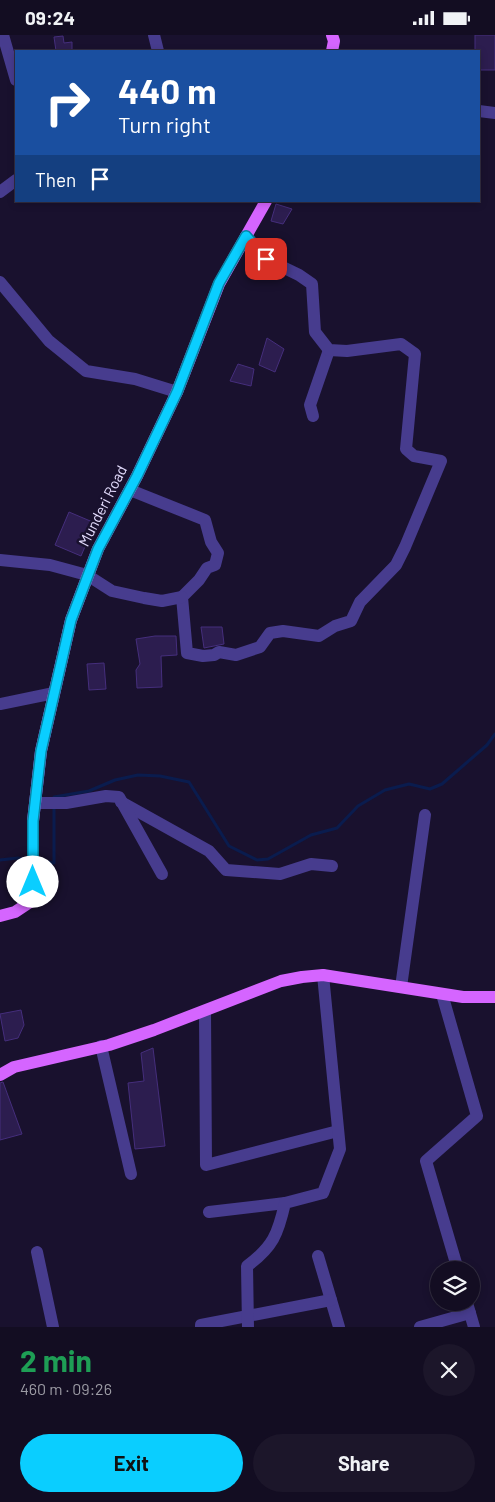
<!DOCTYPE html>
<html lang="en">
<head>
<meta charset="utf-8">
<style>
	body { margin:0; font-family:Barlow,sans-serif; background:#1c162a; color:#f1f3f6; height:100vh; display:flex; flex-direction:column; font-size:19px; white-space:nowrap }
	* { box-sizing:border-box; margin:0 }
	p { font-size:16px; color:#9d9ca5 }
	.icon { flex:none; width:28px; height:28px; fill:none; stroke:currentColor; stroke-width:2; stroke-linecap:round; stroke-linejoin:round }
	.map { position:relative; height:1292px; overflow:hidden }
	.side { display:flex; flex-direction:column; background:#130d22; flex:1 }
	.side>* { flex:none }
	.hud { position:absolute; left:15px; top:15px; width:465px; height:152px; border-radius:0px; box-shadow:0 2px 8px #0003,0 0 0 1px #322d40; background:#1a4fa0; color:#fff; overflow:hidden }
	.tools { position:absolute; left:430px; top:1226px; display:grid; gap:10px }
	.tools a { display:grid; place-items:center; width:50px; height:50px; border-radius:50%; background:#130d22; box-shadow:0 2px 8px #0003,0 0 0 1px #322d40; font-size:25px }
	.pin { position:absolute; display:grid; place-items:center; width:42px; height:42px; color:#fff; margin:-21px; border-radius:10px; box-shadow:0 2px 8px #0006 }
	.me { position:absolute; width:55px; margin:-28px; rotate:0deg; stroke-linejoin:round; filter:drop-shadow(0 0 4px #0008) }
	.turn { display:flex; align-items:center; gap:18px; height:105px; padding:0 20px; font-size:22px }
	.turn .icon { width:65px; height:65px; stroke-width:2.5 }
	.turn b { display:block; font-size:35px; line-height:42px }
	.then { display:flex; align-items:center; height:48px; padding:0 20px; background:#0003; gap:10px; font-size:19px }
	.round { display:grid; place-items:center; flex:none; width:52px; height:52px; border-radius:26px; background:#1c162a }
	.headline { display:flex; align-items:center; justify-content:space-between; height:85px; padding:0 20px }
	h1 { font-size:30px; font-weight:700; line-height:38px; color:#1e9e55 }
	.cta { display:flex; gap:10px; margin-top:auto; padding:10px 20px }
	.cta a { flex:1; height:58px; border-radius:30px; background:#0aceff; color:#111; font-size:20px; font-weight:700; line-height:58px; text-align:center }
	.cta a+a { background:#1c162a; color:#f1f3f6 }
	.status { display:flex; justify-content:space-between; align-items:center; height:35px; padding:0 25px; background:#130d22; direction:ltr }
	.status svg { height:14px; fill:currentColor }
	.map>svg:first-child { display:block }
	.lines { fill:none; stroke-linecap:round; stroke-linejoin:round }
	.stream { stroke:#0a1c4e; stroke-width:3 }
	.building { fill:#2c1d4f; stroke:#452e7c }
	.minor { stroke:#473c8e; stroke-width:12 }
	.major { stroke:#d565ff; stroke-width:12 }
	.route-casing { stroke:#0686a6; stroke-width:12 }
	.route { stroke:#0aceff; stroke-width:9 }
	.labels { text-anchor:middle; stroke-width:5; stroke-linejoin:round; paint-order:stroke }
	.street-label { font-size:15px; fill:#e5deff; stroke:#19112e }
</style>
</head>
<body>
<div class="status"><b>09:24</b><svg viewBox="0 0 49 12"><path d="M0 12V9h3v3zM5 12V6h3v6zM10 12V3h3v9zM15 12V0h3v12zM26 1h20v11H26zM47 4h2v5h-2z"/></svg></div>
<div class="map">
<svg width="495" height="1292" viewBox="0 0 495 1292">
	<rect width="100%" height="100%" fill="#19112e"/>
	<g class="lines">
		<g class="stream">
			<path d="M54,765V762L89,756L115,745L138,740L160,741L189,747L229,811L257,825L268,824L311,800L337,793L358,771L385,755L409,749L430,754L442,749L487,710L495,699"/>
			<path d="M0,825L18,823L29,825"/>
			<path d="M35,825L54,828V771"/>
		</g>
	</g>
	<g class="building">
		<path d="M475,0H495V35H479V16H475Z"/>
		<path d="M63,1L64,8L72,7V16H56L54,2Z"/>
		<path d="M276,169L292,174L283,189L271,186Z"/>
		<path d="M267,303L284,314L275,337L259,330Z"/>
		<path d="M238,329L254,334L251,351L230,346Z"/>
		<path d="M69,477L95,488L81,521L55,510Z"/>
		<path d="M201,592H222L224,609L204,613Z"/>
		<path d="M155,601H176L177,620L161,621L162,652L137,653L136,635L140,629L136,604Z"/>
		<path d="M104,628L106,654L89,655L87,629Z"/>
		<path d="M21,975L24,990L18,1003L5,1006L0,979Z"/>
		<path d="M153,1013L165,1111L135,1114L128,1048L144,1046L141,1018Z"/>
		<path d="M3,1047L22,1099L0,1105V1048Z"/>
	</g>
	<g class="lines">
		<g class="minor">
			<path d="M3,0L16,45"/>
			<path d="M154,0L158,16"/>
			<path d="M479,76L495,78"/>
			<path d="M0,157L16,145"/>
			<path d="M0,247L49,306L86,336L135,344L177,357"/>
			<path d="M313,381L310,370L329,315"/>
			<path d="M130,455L205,485L211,507L218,518L215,530L207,533L199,545L182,562L187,618L203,621L214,620L219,617L236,620L260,612L270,598L283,596L319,601L335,591L351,586L360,567L396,530L405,512L441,426L414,421L406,414L415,319L401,309L347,316L329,315L315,297L312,249L299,240L266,224L246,201"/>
			<path d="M0,525L50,530L87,540L112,556L144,563L162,566L182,562"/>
			<path d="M0,669L54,658"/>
			<path d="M121,767L209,816L226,835L280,839L311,829L332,831"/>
			<path d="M35,768H66L106,761L119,762L162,839"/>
			<path d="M401,952L425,780"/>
			<path d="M442,959L477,1081L426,1126L458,1235"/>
			<path d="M205,976L206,1130L338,1096"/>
			<path d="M101,1011L131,1139"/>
			<path d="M209,1177L285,1168"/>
			<path d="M37,1217L53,1292"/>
			<path d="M318,1221L339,1292"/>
			<path d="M467,1268L474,1292"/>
			<path d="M201,1292V1290L331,1265"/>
			<path d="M248,1292L247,1231C273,1212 278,1199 285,1168L323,1158L340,1114L323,940"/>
			<path d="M420,1292L470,1278"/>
		</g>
		<g class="major">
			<path d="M332,16L334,6L332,0"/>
			<path d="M0,881L15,877L30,867L33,847V786L41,716L71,585L98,514L137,441L177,357L219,249L266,166"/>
			<path d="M0,1040L14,1032L109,1010L154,995L281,946L302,942L323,940L463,962H495"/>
		</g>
	</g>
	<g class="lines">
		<g class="route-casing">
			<path id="route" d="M33,847V786L41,716L71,585L98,514L137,441L177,357L219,248L246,201L266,224"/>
		</g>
		<use href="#route" class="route"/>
	</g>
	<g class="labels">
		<g class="street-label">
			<text transform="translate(103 471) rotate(-63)" y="5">Munderi Road</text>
		</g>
	</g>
</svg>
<div class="tools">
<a><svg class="icon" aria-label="layers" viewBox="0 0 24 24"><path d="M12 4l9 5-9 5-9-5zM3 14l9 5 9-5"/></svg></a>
</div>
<div class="pin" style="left:266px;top:224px;background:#d93025"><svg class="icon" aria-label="arrive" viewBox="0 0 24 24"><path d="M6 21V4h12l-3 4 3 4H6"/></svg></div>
<svg class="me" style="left:33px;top:847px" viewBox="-20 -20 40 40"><circle r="19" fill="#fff"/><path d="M0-13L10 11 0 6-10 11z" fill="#0aceff"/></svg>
<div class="hud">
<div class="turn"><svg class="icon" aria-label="right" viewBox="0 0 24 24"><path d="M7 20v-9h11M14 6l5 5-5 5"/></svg><div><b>440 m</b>Turn right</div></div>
<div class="then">Then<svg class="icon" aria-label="arrive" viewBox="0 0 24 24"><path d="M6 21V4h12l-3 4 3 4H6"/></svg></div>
</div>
</div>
<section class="side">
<div class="headline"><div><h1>2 min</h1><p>460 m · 09:26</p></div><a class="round"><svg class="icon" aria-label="close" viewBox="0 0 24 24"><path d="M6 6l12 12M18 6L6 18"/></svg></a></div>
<div class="cta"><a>Exit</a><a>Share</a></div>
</section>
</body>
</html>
